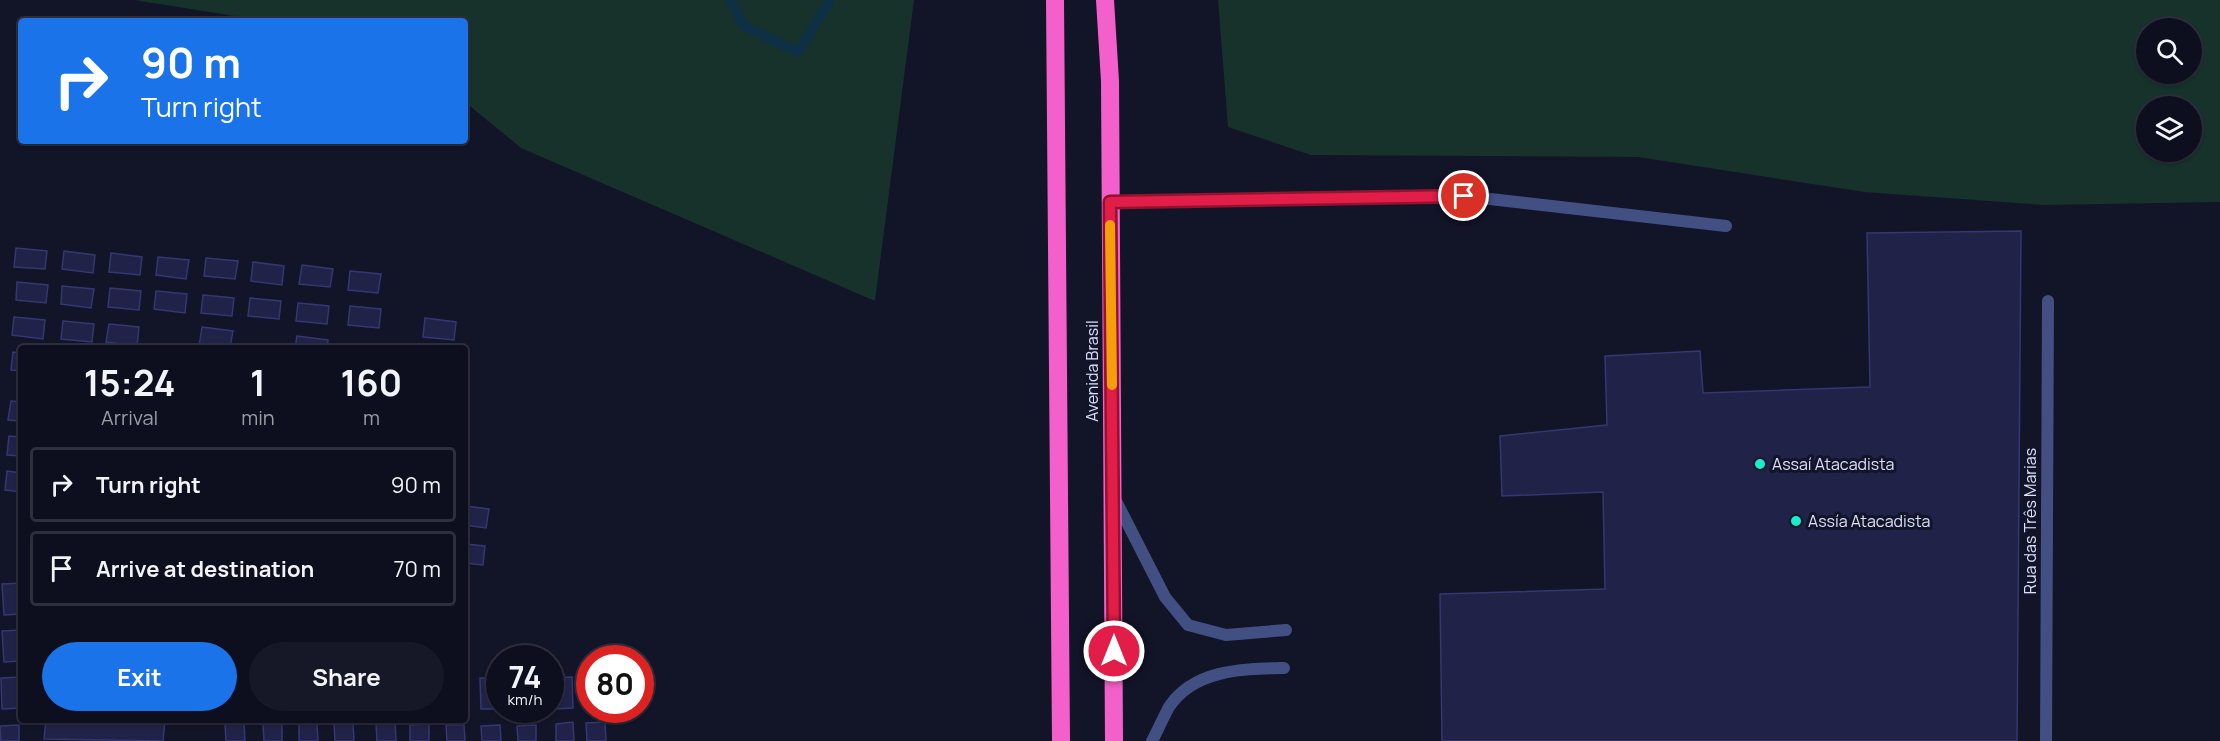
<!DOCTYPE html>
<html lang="en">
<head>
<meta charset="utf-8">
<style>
	body { margin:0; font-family:Manrope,sans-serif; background:#171827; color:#f1f3f6; height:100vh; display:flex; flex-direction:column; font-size:22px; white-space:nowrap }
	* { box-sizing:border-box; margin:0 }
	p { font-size:20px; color:#9b9ca4 }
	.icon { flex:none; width:33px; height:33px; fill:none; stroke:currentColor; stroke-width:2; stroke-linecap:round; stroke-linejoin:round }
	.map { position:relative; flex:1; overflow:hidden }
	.panel { position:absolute; left:18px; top:345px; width:450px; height:378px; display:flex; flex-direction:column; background:#0e0f1e; border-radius:6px; box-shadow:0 2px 4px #0004,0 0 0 2px #2e2f3c }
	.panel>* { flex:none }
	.banner { position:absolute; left:18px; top:18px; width:450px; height:126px; border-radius:6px; box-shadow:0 2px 4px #0004,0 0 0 2px #2e2f3c; background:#1a73e8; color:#fff; overflow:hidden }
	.fabs { position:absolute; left:2136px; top:18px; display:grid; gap:12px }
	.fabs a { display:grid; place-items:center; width:66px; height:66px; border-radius:50%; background:#0e0f1e; box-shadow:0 2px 4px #0004,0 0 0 2px #2e2f3c; font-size:30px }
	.speed { position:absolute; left:486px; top:645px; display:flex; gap:12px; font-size:30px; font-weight:700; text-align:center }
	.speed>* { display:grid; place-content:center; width:78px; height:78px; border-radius:50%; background:#0e0f1e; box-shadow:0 2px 4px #0004,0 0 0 2px #2e2f3c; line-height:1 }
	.speed small { font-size:15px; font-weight:400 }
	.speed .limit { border:9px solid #d22; background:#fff; color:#111 }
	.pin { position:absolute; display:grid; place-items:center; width:51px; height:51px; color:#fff; margin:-26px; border:3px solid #fff; border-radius:50%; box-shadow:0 2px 6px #0007 }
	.me { position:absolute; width:66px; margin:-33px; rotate:0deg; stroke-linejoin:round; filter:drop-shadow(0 0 4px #0008) }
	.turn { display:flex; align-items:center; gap:21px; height:126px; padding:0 24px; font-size:27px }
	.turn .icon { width:78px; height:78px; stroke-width:2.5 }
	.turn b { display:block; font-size:42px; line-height:51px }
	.eta { display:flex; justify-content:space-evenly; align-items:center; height:102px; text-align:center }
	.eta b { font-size:36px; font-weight:700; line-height:42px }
	.action { display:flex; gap:12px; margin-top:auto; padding:12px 24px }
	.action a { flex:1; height:69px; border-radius:36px; background:#1a73e8; color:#fff; font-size:24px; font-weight:700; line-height:69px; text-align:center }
	.action a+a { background:#171827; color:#f1f3f6 }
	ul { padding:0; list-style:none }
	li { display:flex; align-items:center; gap:18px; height:75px; margin:0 12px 9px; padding:0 12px; border:3px solid #2e2f3c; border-radius:6px }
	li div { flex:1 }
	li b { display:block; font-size:22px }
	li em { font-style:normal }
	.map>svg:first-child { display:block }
	.green { fill:#16322a; fill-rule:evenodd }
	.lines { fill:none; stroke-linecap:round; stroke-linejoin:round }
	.stream { stroke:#0f3044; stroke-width:10 }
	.building { fill:#202248; stroke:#343772; stroke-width:1.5 }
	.lane { stroke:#414f83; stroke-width:12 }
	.street { stroke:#414f83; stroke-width:12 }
	.highway { stroke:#f360cb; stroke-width:18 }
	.route-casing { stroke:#92132f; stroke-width:15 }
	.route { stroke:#e11d48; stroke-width:10 }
	.slow { stroke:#f59e0b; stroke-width:10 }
	.poi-dot { fill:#17eece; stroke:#121428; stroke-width:2 }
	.labels { text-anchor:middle; stroke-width:6; stroke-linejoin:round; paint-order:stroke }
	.street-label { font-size:16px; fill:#dce0fc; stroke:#121428 }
	.poi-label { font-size:16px; fill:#dce0fc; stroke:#121428; text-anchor:start }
</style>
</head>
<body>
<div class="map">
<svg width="2220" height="741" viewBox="0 0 2220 741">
	<rect width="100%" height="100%" fill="#121428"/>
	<g class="green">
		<path d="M134,0H914L875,301L521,148L465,102V21H266Z"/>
		<path d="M1218,0H2220V202L2044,205L1864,192L1638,157L1311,155L1228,127ZM2146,28H2192V74H2146ZM2146,106H2192V152H2146Z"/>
	</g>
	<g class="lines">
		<path class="stream" d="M730,0L744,26L798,52L830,0"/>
	</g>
	<g class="building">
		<path d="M2021,231L2017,741H1442L1440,594L1605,589L1603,492L1502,496L1500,436L1607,425L1605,356L1700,351L1703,393L1870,387L1867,233Z"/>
		<path d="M16,248L47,251L45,269L14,267Z"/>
		<path d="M64,251L95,255L93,273L62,269Z"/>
		<path d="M111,253L142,257L140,275L109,272Z"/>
		<path d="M158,257L189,260L186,279L156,275Z"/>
		<path d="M206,258L238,261L235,279L204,276Z"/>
		<path d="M253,262L284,266L282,285L251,281Z"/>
		<path d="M302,265L333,269L330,287L299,284Z"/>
		<path d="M350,271L381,274L378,293L348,290Z"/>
		<path d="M17,282L48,285L46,303L16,300Z"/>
		<path d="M62,286L94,289L91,308L61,304Z"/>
		<path d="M110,288L141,291L139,310L108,307Z"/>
		<path d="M156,291L187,294L185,313L154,309Z"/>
		<path d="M203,295L234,298L232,316L201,313Z"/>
		<path d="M250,298L281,301L279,319L248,316Z"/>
		<path d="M298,303L329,306L327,324L296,321Z"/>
		<path d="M350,306L381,309L379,328L348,325Z"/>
		<path d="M14,317L45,320L43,339L12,335Z"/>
		<path d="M425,318L456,322L454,340L423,337Z"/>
		<path d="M63,321L94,324L92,342L61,339Z"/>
		<path d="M109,324L139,327L137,346L106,342Z"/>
		<path d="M202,327L233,331L230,348L199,346Z"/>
		<path d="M297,336L328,340L327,348H295Z"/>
		<path d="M13,352L21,353V371L11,370Z"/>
		<path d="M11,401L21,402V421L8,420Z"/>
		<path d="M9,436L21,437V456L7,455Z"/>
		<path d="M7,471L21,473V492L5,490Z"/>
		<path d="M465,506L489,509L486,528L465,525Z"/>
		<path d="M465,544L485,546L483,565L465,563Z"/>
		<path d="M21,583V614L4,615L2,584Z"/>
		<path d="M21,630V661L4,662L2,631Z"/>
		<path d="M20,677L21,708L2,709L1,678Z"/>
		<path d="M572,677L573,708L554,709L553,678Z"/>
		<path d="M480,678H498L499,709H481Z"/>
		<path d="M46,720H165L163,741L44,739Z"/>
		<path d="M395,722L396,741H377L376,723Z"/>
		<path d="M573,722L574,741H556V724Z"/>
		<path d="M605,722L606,741H587L586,723Z"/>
		<path d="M244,723L245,741H226L225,724Z"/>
		<path d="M282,723V741H264L263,724Z"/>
		<path d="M317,723L318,741H299V724Z"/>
		<path d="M353,723L354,741H335L334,724Z"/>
		<path d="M429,724V741H410V725Z"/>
		<path d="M19,725V741H1L0,726Z"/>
		<path d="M446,725H464L465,741H447Z"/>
		<path d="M500,725L501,741H482L481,726Z"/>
		<path d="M536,725V741H518L517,726Z"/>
	</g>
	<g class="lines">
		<g class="lane">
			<path d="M1110,202L1464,196L1726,226"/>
			<path d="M1114,497L1165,597L1188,625L1226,635L1286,630"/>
			<path d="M1152,741C1158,730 1163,718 1169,707C1194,669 1243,669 1284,668"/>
		</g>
		<path class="street" d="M2046,741L2048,301"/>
		<g class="highway">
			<path d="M1055,0L1061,741"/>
			<path d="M1105,0L1110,81L1114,741"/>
		</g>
	</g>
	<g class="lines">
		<g class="route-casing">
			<path id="route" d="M1114,651L1110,202L1464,196"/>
		</g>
		<use href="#route" class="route"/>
		<path class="slow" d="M1110,225L1112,385"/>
	</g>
	<g class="poi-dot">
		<circle cx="1760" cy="464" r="6"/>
		<circle cx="1796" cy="521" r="6"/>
	</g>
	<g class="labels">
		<g class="street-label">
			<text transform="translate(1092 371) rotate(-90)" y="6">Avenida Brasil</text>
			<text transform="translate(2030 521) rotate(-90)" y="6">Rua das Três Marias</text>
		</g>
		<g class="poi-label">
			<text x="1772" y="470">Assaí Atacadista</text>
			<text x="1808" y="527">Assía Atacadista</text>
		</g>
	</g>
</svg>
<div class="fabs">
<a><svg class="icon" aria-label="search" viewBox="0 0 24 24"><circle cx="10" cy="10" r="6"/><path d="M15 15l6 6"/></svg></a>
<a><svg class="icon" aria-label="layers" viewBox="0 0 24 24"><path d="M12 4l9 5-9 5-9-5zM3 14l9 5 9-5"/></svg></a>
</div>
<div class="speed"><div>74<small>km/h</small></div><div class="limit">80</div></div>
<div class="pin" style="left:1464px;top:196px;background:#d93025"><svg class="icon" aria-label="arrive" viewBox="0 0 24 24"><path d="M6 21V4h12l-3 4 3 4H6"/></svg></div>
<svg class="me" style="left:1114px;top:651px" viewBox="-20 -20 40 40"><circle r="17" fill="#e11d48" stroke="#fff" stroke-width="3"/><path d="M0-11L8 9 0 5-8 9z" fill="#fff"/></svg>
<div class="banner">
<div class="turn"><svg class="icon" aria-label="right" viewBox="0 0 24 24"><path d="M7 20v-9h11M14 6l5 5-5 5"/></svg><div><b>90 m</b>Turn right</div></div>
</div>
<section class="panel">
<div class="eta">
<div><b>15:24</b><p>Arrival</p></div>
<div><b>1</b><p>min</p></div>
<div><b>160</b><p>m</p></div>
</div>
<ul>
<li><svg class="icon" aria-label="right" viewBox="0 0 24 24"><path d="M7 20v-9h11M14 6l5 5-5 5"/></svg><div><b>Turn right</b></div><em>90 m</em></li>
<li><svg class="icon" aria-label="arrive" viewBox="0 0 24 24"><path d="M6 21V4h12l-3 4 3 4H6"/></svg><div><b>Arrive at destination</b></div><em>70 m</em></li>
</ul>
<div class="action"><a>Exit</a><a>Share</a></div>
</section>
</div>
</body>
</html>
